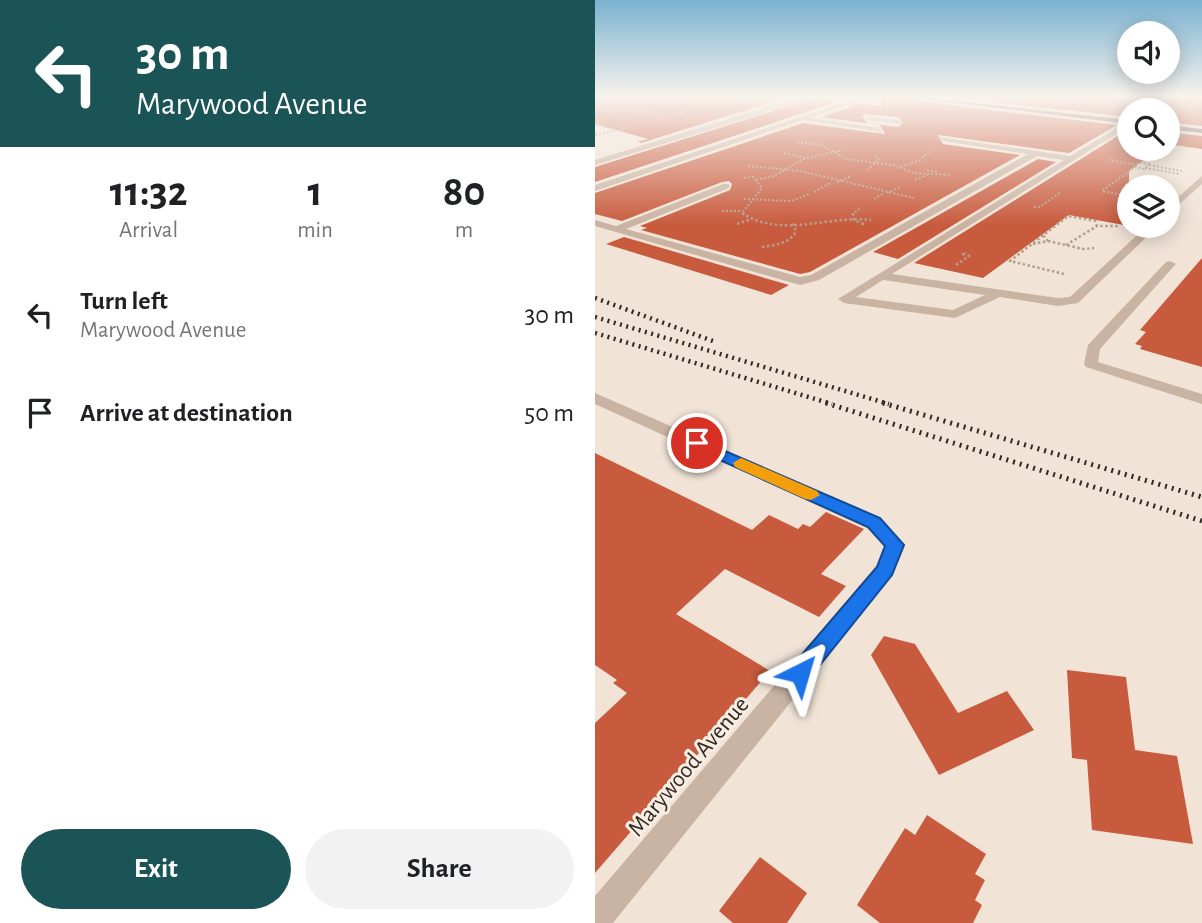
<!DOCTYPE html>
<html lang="en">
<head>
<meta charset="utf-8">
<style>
	body { margin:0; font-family:"Alegreya Sans",sans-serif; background:#f2f2f2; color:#202124; height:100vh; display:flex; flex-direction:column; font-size:26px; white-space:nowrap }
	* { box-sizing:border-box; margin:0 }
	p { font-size:23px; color:#757577 }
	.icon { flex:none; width:38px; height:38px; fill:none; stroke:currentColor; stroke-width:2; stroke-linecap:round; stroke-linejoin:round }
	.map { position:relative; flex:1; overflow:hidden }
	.side { display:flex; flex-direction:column; background:#fff; width:595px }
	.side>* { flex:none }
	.banner { background:#1b5456; color:#fff; overflow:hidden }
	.fabs { position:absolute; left:522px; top:21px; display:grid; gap:14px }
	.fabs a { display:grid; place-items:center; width:63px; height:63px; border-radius:50%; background:#fff; box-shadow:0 4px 18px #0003; font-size:35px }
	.pin { position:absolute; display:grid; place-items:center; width:60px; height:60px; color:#fff; margin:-30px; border:4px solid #fff; border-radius:50%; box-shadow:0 2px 7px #0007 }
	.me { position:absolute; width:77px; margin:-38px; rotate:40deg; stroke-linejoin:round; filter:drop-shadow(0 0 5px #0008) }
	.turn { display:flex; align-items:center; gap:24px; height:147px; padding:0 21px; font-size:32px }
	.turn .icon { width:91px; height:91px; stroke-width:2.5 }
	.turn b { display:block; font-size:49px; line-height:60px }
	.eta { display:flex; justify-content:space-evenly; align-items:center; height:119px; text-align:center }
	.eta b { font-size:42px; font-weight:600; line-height:49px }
	.button { display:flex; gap:14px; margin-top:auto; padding:14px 21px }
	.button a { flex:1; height:80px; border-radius:42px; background:#1b5456; color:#fff; font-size:28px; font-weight:600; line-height:80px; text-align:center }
	.button a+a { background:#f2f2f2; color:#202124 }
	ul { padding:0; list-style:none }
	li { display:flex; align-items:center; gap:21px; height:98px; padding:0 21px }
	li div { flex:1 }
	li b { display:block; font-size:26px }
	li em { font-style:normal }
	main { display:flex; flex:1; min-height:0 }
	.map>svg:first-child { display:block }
	.building { fill:#c85b3e; fill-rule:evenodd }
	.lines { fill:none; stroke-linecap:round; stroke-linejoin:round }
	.path-far1 { stroke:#b59d8d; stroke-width:2; stroke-dasharray:2 2; stroke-linecap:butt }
	.path { stroke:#b59d8d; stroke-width:2.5; stroke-dasharray:2.5 2.5; stroke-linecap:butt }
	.minor { fill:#c9b3a3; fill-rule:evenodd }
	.major { fill:#766056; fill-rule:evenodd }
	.rail-far1 { stroke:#342925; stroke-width:4.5; stroke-dasharray:2 4.5; stroke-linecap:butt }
	.rail { stroke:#342925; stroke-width:5; stroke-dasharray:2 5; stroke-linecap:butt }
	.route { fill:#1a73e8; stroke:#114b97; stroke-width:2 }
	.slow { fill:#f59e0b }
	.labels { text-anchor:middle; stroke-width:6; stroke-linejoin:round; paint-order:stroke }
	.near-street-label { font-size:24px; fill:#342925; stroke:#f9eee3 }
</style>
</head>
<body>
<main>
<section class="side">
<div class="banner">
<div class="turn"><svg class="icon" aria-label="left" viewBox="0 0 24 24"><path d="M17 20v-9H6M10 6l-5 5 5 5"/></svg><div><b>30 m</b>Marywood Avenue</div></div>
</div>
<div class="eta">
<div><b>11:32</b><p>Arrival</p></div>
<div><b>1</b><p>min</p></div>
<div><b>80</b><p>m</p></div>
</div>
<ul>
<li><svg class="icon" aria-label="left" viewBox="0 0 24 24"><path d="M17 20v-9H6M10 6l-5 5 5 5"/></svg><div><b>Turn left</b><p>Marywood Avenue</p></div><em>30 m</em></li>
<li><svg class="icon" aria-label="arrive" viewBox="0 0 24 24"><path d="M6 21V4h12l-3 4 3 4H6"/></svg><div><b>Arrive at destination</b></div><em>50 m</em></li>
</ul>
<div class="button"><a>Exit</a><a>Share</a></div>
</section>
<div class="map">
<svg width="607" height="923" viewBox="0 0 607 923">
	<rect width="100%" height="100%" fill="#f1e4d7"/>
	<g class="building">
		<path d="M0,96H170L190,98L46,143L42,142L53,139L0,124Z"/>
		<path d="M287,96H315L321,101L522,125L474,153L343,135L348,144L425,155L215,272L205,274L46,230L52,228L45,226L135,190L137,184L134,181L127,182L27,221L0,214V193L208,123L290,134L285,125L227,117L266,103L286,106ZM270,114L303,117L308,123L303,127L272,123L267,117Z"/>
		<path d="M342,96H607V126L572,122V110H534V117Z"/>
		<path d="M223,97L247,100L0,182V167Z"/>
		<path d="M534,129V149H563L534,171V226L474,215L388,278L319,263Z"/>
		<path d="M572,132L607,136V149L572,144Z"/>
		<path d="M443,159L461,162L303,259L278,252Z"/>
		<path d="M29,237L194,285L176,295L11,244Z"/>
		<path d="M607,258V367L545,349L547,346L540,344L551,332L545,330Z"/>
		<path d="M0,453L157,530L174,515L203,529L208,524L215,527L231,512L269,529L226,574L251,586L224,617L130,569L81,614L175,671L0,873V723L32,693L18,683L22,680L0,665Z"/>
		<path d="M289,636L320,644L363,713L412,691L439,730L344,775L276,655Z"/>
		<path d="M472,670L531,677L540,750L582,756L598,844L497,830L492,760L477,758Z"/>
		<path d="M332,815L391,854L380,874L390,880L380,900L387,905L378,923H285L262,905L310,828L320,835Z"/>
		<path d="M165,857L212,893L192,923H138L124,911Z"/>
	</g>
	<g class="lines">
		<g class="path-far1">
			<path d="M0,100L15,96"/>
			<path d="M57,101L74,102L90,96"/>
			<path d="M0,108L56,112L68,116"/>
			<path d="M29,111L34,106L69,96"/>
			<path d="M62,119L87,112"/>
			<path d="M20,129L3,125V120L22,112"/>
			<path d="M0,135L37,127"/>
			<path d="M202,142L226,145L252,159L298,165L319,173L356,175"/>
			<path d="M189,153L211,158"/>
			<path d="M513,160L543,165"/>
			<path d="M554,165L587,171"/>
			<path d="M153,166L205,171L319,198"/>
			<path d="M305,167L325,160L336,150"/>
			<path d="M550,168L585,174"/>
			<path d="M272,170L284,160L279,153"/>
			<path d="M332,170L344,172"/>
			<path d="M149,178L158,177L167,188L147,213L150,215"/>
			<path d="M161,180L179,176L208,159L248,150"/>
			<path d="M320,180L332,175"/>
			<path d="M242,182L257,176"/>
			<path d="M219,192L237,182"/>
			<path d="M292,193L305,187"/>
			<path d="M534,196L507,191L540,167L549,169L554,164L545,163L564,149"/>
			<path d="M149,199L196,201L215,194"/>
			<path d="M279,199L289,193"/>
			<path d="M439,207H444L465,193"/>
			<path d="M127,211H147"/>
			<path d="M257,215L266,207"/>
		</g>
		<g class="path">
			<path d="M147,213C187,239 232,215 276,220"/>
			<path d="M258,213L259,220L268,224L266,226"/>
			<path d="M142,224L154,220"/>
			<path d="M453,241L488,249L499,248"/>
			<path d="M438,244L453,241L448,235"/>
			<path d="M471,245L502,226"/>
			<path d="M167,247C180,245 195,244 201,231L197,221"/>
			<path d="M361,265L374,256L368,254L371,252"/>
			<path d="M469,274L415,261L473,216L500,221L502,226H525"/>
		</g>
		<g class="minor">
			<path d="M207,96H214L208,101L0,165V160Z"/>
			<path d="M268,96H277L216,118L285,128L288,132L208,120L0,191V185Z"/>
			<path d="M270,117L303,120L306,122L303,124L272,120Z"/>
			<path d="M534,121V126L297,274L463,298L475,297L552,226H563L483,303L463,306L405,297L360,318L249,303L243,299L469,160L442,156L224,280L205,285L0,226V220L21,226L128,184H134V188L31,229L205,277L216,275L433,154L348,141L345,137L475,156ZM288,280L390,295L358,310L261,297Z"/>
			<path d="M607,176V184L572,215V207Z"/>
			<path d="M575,261L581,264L579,266L505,349L503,362L607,394V404L491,367L489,364L493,345L571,262Z"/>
			<path d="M0,393L286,518L310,545L297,576L18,923H0V896L281,566L289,546L272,528L0,404Z"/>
		</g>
		<g class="major">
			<path d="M318,96L534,120V124L321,98Z"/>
			<path d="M572,125L607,129V133L572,129Z"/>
		</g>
		<g class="rail-far1">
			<path d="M0,298L118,341"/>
			<path d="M0,317L294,404"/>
			<path d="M0,333L237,404"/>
		</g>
		<g class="rail">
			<path d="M231,403L607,521"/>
			<path d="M288,403L607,497"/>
		</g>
	</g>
	<linearGradient id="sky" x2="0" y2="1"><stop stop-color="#7ab2d1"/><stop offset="0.43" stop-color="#f9f3ed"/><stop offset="1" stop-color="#f9f3ed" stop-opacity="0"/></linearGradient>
	<rect width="607" height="225" fill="url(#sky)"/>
	<path class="route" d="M102,439L285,518L309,545L297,575L213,680L205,683L197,680L194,673L197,666L282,567L290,546L273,527L96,447L94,443L96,440Z"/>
	<path class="slow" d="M146,458L222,491L225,495L216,500L210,499L140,467L138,463Z"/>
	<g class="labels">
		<g class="near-street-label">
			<text transform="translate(93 766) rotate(-50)" y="8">Marywood Avenue</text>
		</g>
	</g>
</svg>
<div class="fabs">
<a><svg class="icon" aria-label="sound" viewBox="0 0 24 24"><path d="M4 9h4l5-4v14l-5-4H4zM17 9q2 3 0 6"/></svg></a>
<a><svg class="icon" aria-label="search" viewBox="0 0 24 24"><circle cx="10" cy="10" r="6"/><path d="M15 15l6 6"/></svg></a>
<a><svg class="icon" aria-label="layers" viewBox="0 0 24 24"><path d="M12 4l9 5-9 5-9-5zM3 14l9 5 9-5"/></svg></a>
</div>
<div class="pin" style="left:102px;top:443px;background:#d93025"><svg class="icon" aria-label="arrive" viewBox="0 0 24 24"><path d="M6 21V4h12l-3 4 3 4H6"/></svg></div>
<svg class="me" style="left:205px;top:673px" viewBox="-20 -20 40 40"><path d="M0-17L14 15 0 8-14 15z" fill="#1a73e8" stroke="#fff" stroke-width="4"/></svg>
</div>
</main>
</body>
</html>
